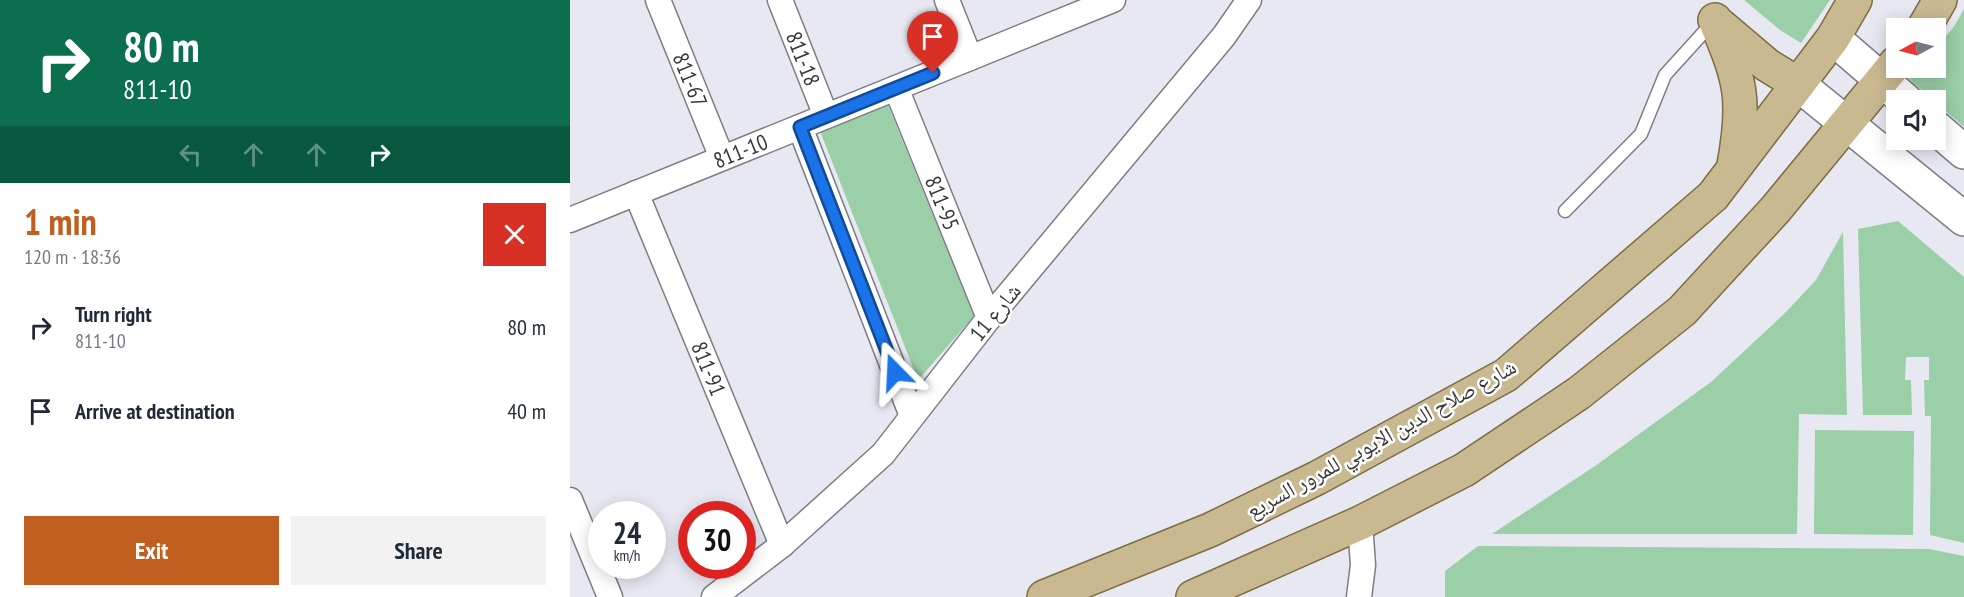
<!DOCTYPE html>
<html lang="en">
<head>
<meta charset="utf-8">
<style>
	body { margin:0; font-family:"PT Sans Narrow","Noto Naskh Arabic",sans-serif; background:#f2f2f3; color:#1f2937; height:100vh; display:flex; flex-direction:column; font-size:22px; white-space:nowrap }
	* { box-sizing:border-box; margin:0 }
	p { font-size:20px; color:#747a83 }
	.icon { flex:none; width:33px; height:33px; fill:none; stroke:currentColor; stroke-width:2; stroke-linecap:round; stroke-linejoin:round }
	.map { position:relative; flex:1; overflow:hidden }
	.details { display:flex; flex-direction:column; background:#fff; width:570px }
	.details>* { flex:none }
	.top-card { background:#0b6e4f; color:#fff; overflow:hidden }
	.needle { width:39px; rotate:263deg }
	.fabs { position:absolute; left:1316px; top:18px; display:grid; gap:12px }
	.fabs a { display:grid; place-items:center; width:60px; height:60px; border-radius:0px; background:#fff; box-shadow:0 3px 15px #0003; font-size:30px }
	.speed { position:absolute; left:18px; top:501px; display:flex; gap:12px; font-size:30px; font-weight:700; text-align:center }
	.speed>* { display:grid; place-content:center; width:78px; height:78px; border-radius:50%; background:#fff; box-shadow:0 3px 15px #0003; line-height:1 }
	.speed small { font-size:15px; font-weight:400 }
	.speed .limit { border:9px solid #d22; background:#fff; color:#111 }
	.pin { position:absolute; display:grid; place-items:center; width:51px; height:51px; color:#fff; margin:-62px -26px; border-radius:50% 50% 50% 0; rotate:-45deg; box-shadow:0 0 6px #0007 }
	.pin .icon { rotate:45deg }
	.me { position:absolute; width:66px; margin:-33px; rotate:339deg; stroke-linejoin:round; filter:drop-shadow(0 0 4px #0008) }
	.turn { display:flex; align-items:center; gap:21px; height:126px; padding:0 24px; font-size:27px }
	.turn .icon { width:78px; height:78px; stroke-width:2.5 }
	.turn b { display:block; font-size:42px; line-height:51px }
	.lanes { display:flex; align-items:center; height:57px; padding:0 24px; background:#0003; justify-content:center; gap:30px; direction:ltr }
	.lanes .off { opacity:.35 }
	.round { display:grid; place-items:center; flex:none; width:63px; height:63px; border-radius:0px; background:#f2f2f3 }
	.headline { display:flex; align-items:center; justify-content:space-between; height:102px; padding:0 24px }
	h1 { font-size:36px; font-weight:600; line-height:45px; color:#c05f1f }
	.action { display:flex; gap:12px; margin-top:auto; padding:12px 24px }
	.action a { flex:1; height:69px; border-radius:0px; background:#c05f1f; color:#fff; font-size:24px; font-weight:600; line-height:69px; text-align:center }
	.action a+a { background:#f2f2f3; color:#1f2937 }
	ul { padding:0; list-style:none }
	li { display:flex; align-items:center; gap:18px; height:84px; padding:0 24px }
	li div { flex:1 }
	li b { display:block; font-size:22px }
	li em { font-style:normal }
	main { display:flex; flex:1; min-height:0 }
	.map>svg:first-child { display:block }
	.green { fill:#9bcfa7 }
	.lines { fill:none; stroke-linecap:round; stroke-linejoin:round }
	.lane-casing { stroke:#7d7d86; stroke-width:15 }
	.street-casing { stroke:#7d7d86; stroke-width:27 }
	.secondary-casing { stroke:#7d7d86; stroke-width:36 }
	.primary-casing { stroke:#7d6d42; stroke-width:36 }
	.lane { stroke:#fff; stroke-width:12 }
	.street { stroke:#fff; stroke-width:24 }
	.secondary { stroke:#fff; stroke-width:33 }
	.primary { stroke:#c8b991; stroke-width:33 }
	.route-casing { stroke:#114b97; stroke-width:15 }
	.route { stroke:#1a73e8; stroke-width:10 }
	.labels { text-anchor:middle; stroke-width:5; stroke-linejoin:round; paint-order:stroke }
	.street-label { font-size:22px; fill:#36363a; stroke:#fff }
</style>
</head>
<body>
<main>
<section class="details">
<div class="top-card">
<div class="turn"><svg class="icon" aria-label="right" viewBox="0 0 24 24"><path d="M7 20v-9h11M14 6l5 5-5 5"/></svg><div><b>80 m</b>811-10</div></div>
<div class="lanes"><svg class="icon off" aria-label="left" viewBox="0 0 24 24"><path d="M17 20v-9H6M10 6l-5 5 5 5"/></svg><svg class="icon off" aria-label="ahead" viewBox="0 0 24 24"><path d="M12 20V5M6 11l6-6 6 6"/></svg><svg class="icon off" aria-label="ahead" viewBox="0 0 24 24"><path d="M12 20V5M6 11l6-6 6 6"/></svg><svg class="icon" aria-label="right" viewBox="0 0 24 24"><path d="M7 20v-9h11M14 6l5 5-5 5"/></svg></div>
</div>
<div class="headline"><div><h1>1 min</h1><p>120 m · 18:36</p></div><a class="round" style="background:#d93025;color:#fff"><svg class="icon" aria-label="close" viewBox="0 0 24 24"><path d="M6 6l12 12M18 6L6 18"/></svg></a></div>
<ul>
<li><svg class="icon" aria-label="right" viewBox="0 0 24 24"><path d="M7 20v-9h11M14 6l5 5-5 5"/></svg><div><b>Turn right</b><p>811-10</p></div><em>80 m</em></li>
<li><svg class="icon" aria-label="arrive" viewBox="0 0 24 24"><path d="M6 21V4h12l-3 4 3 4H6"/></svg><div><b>Arrive at destination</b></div><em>40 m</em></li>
</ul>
<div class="action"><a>Exit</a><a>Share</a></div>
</section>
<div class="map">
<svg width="1394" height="597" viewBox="0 0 1394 597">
	<rect width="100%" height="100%" fill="#e8e8f2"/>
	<g class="green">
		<path d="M1174,0H1260L1231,43L1210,30Z"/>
		<path d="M1394,9V127L1339,79L1349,68H1365V49L1383,28Z"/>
		<path d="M317,103L404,316L348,380L250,131Z"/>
		<path d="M1328,221L1394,277V543L1360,535L1361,416H1355L1354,380H1359V357H1336L1335,380H1341L1342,415H1293L1288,229Z"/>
		<path d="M1273,232L1277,415L1229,414L1227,534H922L1025,466L1141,382L1214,314L1246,280Z"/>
		<path d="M1245,430L1344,431L1343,535L1244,534Z"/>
		<path d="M908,546L1359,549L1394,556V597H875V571Z"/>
	</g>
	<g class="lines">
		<g class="lane-casing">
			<path id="lane" d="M995,211L1071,134L1095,75L1144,21"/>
		</g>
		<g class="street-casing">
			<g id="street">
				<path id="s1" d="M88,0L152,158"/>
				<path id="s2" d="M210,0L256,116"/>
				<path d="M377,0L400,58"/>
				<path id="s3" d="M326,88L419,318"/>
				<path d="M230,127L342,416"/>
				<path id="s4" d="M66,193L212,545"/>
				<path id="s5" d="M0,220L543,0"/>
				<path d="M0,500L40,597"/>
				<path d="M144,597L212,545L313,454L419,318L654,36L679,0"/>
				<path d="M789,597L793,565L790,523"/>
			</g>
		</g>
		<g class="secondary-casing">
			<g id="secondary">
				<path d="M1263,38L1335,100"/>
				<path d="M1228,84L1394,219"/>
				<path d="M1365,127L1394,152"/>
			</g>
		</g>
		<g class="primary-casing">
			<g id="primary">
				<path d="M1145,20C1171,81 1176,99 1164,165"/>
				<path d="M1151,26L1197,65L1228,84"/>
				<path d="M1354,28L1370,0"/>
				<path d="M474,597L640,530L747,478L936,375L1143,196L1263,38L1285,0"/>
				<path d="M623,597L790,523L894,470L1009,393L1112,311L1205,210L1326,63"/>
			</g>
		</g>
		<use href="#lane" class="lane"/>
		<use href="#street" class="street"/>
		<use href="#secondary" class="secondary"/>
		<use href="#primary" class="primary"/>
	</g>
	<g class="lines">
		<g class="route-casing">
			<path id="route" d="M325,372L230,127L363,73"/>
		</g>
		<use href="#route" class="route"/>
	</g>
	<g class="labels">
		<g class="street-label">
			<text dy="8" stroke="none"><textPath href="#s2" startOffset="63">811-18</textPath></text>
			<text dy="8" stroke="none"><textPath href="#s1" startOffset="86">811-67</textPath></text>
			<text dy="8" stroke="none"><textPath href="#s5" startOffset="184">811-10</textPath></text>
			<text dy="8" stroke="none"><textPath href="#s3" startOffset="124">811-95</textPath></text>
			<text transform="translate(425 312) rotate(-51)" y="8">شارع 11</text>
			<text dy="8" stroke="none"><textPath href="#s4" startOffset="190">811-91</textPath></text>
			<text transform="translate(811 438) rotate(-29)" y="8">شارع صلاح الدين الايوبي للمرور السريع</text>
		</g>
	</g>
</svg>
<div class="fabs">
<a><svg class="needle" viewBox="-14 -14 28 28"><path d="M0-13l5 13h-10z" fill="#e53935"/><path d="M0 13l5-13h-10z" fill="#747a83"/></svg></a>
<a><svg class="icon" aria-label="sound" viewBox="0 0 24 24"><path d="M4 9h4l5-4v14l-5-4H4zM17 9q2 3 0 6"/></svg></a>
</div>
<div class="speed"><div>24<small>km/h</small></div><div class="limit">30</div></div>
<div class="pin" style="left:363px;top:73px;background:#d93025"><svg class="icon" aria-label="arrive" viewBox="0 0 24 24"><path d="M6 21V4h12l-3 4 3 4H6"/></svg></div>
<svg class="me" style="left:325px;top:372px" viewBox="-20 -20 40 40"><path d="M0-17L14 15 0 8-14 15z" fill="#1a73e8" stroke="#fff" stroke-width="4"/></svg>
</div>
</main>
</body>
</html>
